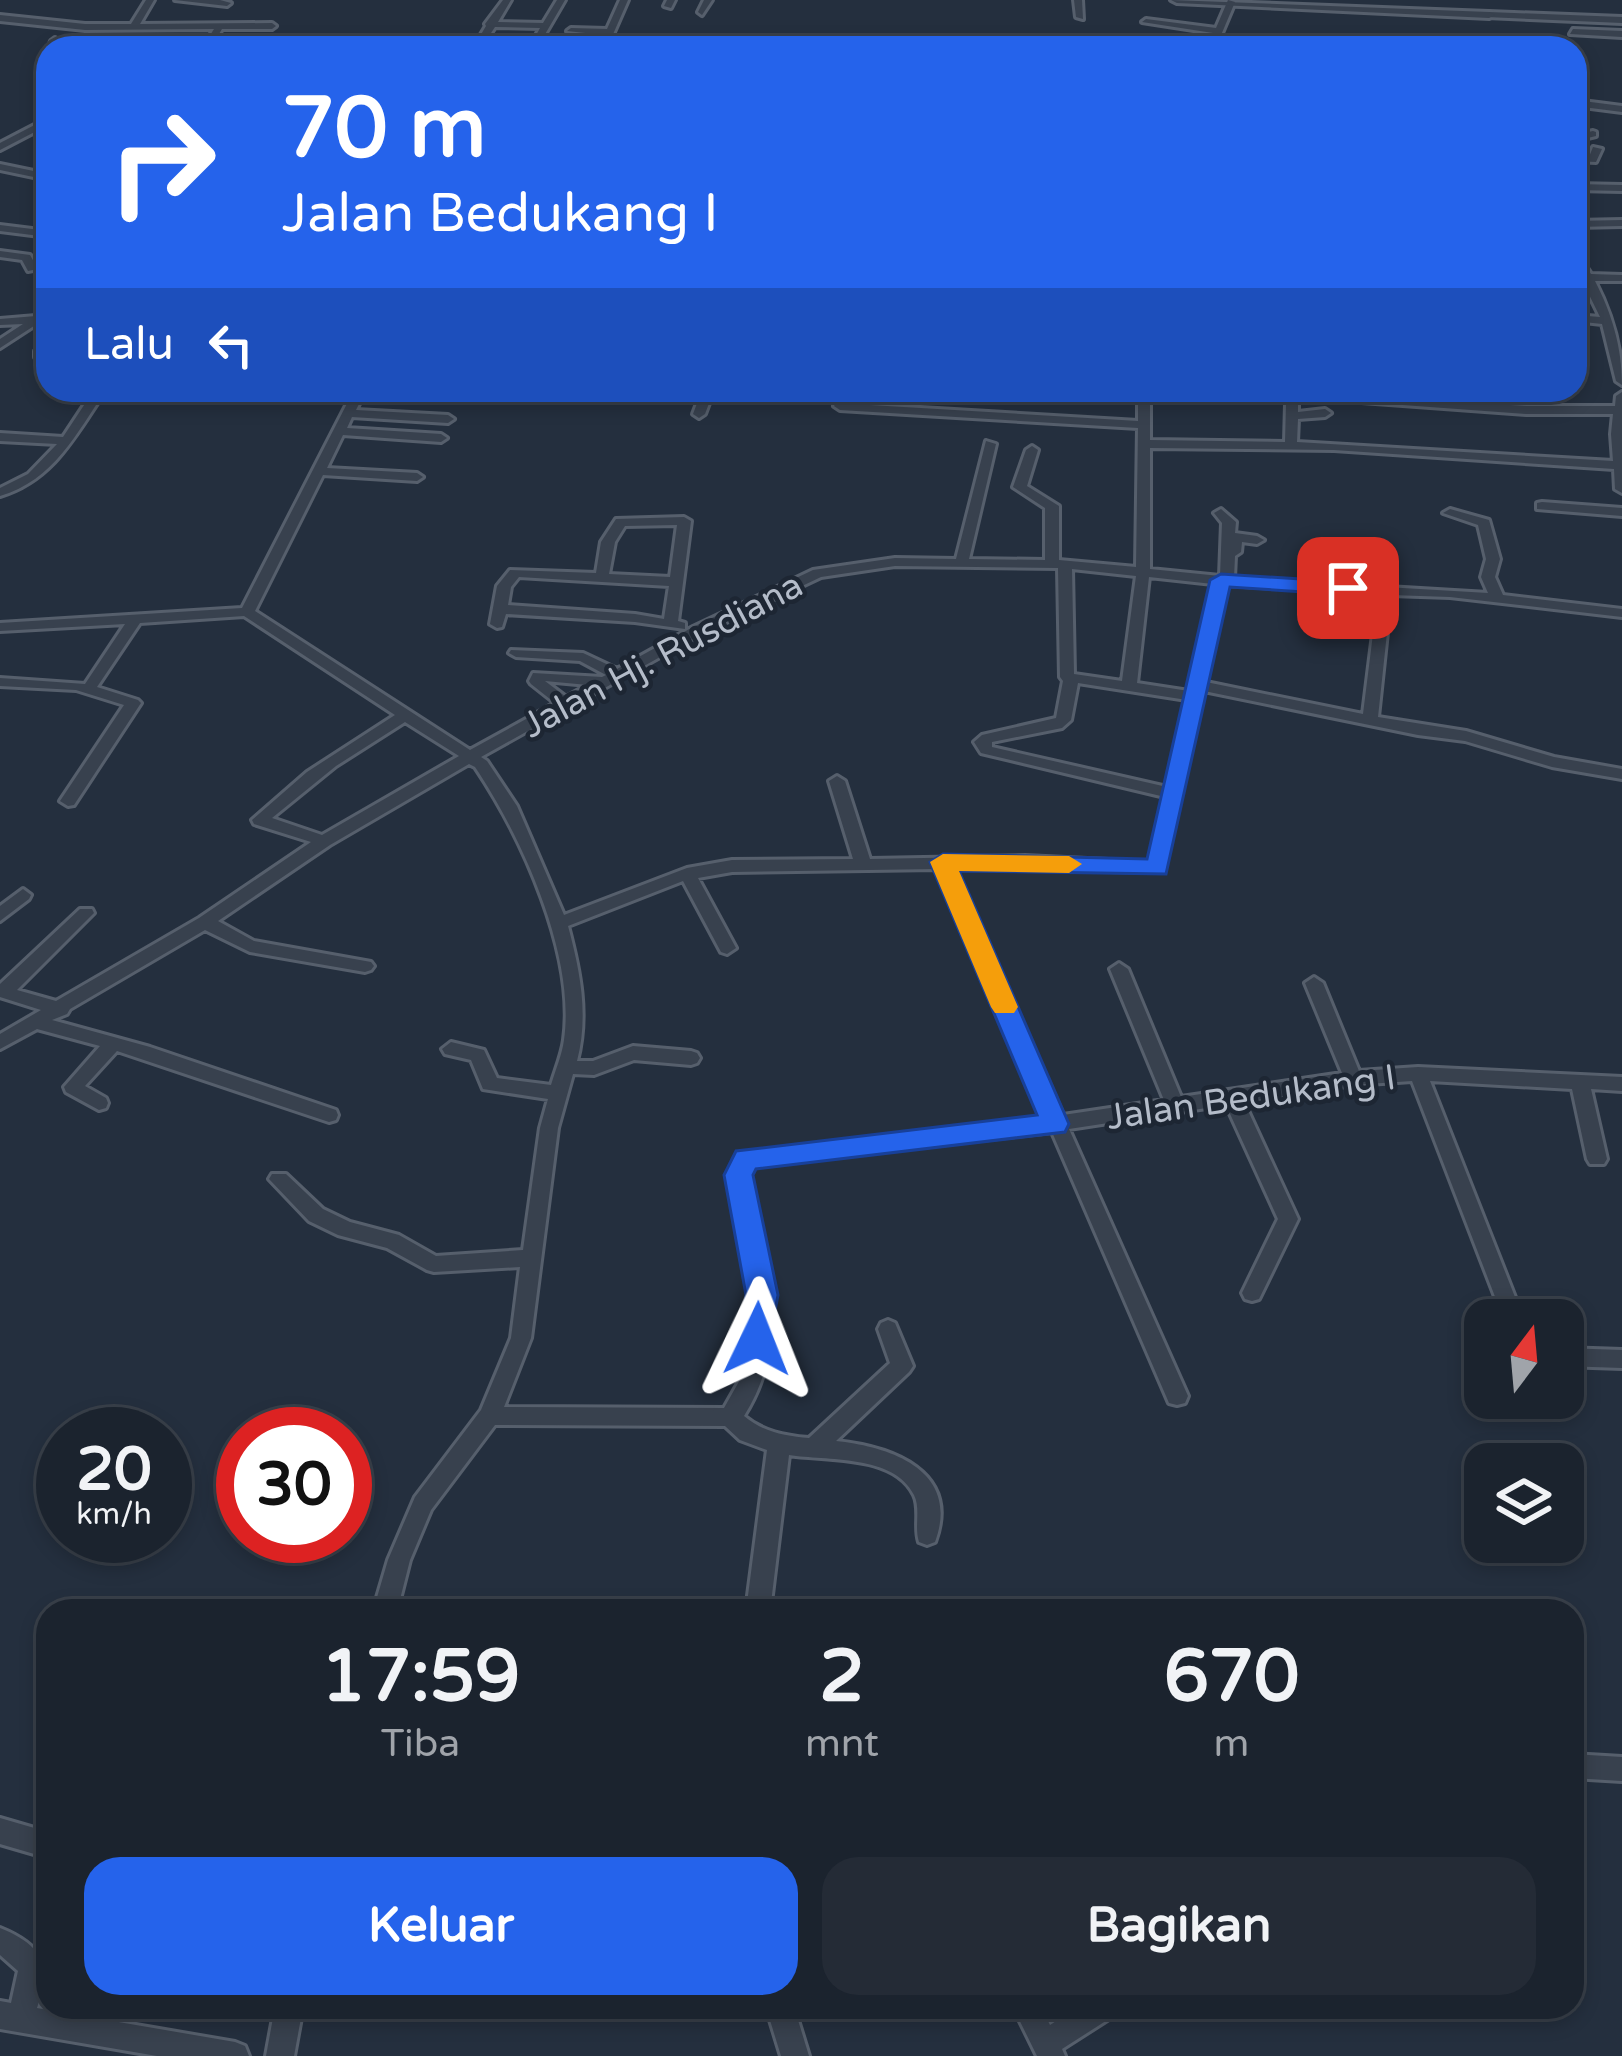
<!DOCTYPE html>
<html lang="id">
<head>
<meta charset="utf-8">
<style>
	body { margin:0; font-family:"Varela Round",sans-serif; background:#242b36; color:#f1f3f6; height:100vh; display:flex; flex-direction:column; font-size:45px; white-space:nowrap }
	* { box-sizing:border-box; margin:0 }
	p { font-size:39px; color:#a0a4aa }
	.icon { flex:none; width:66px; height:66px; fill:none; stroke:currentColor; stroke-width:2; stroke-linecap:round; stroke-linejoin:round }
	.map { position:relative; flex:1; overflow:hidden }
	.drawer { position:absolute; left:36px; top:1599px; width:1548px; height:420px; display:flex; flex-direction:column; background:#1b232e; border-radius:36px; box-shadow:0 6px 18px #0003,0 0 0 3px #39404a }
	.drawer>* { flex:none }
	.banner { position:absolute; left:36px; top:36px; width:1551px; height:366px; border-radius:36px; box-shadow:0 6px 18px #0003,0 0 0 3px #39404a; background:#2563eb; color:#fff; overflow:hidden }
	.needle { width:78px; rotate:16deg }
	.fabs { position:absolute; left:1464px; top:1299px; display:grid; gap:24px }
	.fabs a { display:grid; place-items:center; width:120px; height:120px; border-radius:24px; background:#1b232e; box-shadow:0 6px 18px #0003,0 0 0 3px #39404a; font-size:60px }
	.speed { position:absolute; left:36px; top:1407px; display:flex; gap:24px; font-size:60px; font-weight:700; text-align:center }
	.speed>* { display:grid; place-content:center; width:156px; height:156px; border-radius:50%; background:#1b232e; box-shadow:0 6px 18px #0003,0 0 0 3px #39404a; line-height:1 }
	.speed small { font-size:30px; font-weight:400 }
	.speed .limit { border:18px solid #d22; background:#fff; color:#111 }
	.pin { position:absolute; display:grid; place-items:center; width:102px; height:102px; color:#fff; margin:-51px; border-radius:24px; box-shadow:0 6px 18px #0006 }
	.me { position:absolute; width:132px; margin:-66px; rotate:2deg; stroke-linejoin:round; filter:drop-shadow(0 0 9px #0008) }
	.turn { display:flex; align-items:center; gap:42px; height:252px; padding:0 48px; font-size:54px }
	.turn .icon { width:156px; height:156px; stroke-width:2.5 }
	.turn b { display:block; font-size:84px; line-height:102px }
	.then { display:flex; align-items:center; height:114px; padding:0 48px; background:#0003; gap:24px; font-size:45px }
	.eta { display:flex; justify-content:space-evenly; align-items:center; height:204px; text-align:center }
	.eta b { font-size:72px; font-weight:800; line-height:84px }
	.action { display:flex; gap:24px; margin-top:auto; padding:24px 48px }
	.action a { flex:1; height:138px; border-radius:36px; background:#2563eb; color:#fff; font-size:48px; font-weight:800; line-height:138px; text-align:center }
	.action a+a { background:#242b36; color:#f1f3f6 }
	.map>svg:first-child { display:block }
	.lines { fill:none; stroke-linecap:round; stroke-linejoin:round }
	.minor-casing { stroke:#565f6c; stroke-width:6 }
	.tertiary-casing { stroke:#565f6c; stroke-width:6 }
	.minor { fill:#38414e; fill-rule:evenodd }
	.tertiary { fill:#38414e; fill-rule:evenodd }
	.route { fill:#2563eb; stroke:#184099; stroke-width:3 }
	.slow { fill:#f59e0b }
	.labels { text-anchor:middle; stroke-width:9; stroke-linejoin:round; paint-order:stroke }
	.street-label { font-size:36px; fill:#b4bcc9; stroke:#1d2633 }
</style>
</head>
<body>
<div class="map">
<svg width="1622" height="2056" viewBox="0 0 1622 2056">
	<rect width="100%" height="100%" fill="#242f3e"/>
	<g class="lines">
		<g class="minor-casing">
			<g id="minor">
				<path d="M146,0H154L140,24L272,23L276,26L272,29H222C215,42 207,48 192,48L209,37L214,29L85,30L0,21V15L85,24H131Z"/>
				<path d="M175,0H220L231,3L227,6Z"/>
				<path d="M503,0H511L498,22L543,23L557,0H565L537,48H529L540,28L495,27L481,48H473L486,26L485,24Z"/>
				<path d="M620,0H628L607,48L560,47L563,42L600,44L604,35L567,31L571,28L607,29Z"/>
				<path d="M667,0H675L671,8L664,6Z"/>
				<path d="M704,0H712L702,15L698,12Z"/>
				<path d="M1074,0H1082L1083,19L1076,17Z"/>
				<path d="M1228,0L1235,2L1219,40L1247,48L1211,44L1213,33L1142,22L1146,19L1216,28Z"/>
				<path d="M1489,12L1622,17V23L1486,17Z"/>
				<path d="M1573,29L1622,31V37L1570,34Z"/>
				<path d="M1408,36L1515,42L1519,45L1515,48L1405,41Z"/>
				<path d="M55,38L59,41L55,48L48,50L51,41Z"/>
				<path d="M1575,100L1622,106V112L1575,106Z"/>
				<path d="M48,118V125L0,150V143Z"/>
				<path d="M1593,131L1596,132V136L1575,141V135Z"/>
				<path d="M1593,147L1602,149L1596,162L1575,161V155L1589,157Z"/>
				<path d="M0,164L48,174V180L0,170Z"/>
				<path d="M1575,184L1622,185V191L1575,190Z"/>
				<path d="M1622,220V226L1575,227V221Z"/>
				<path d="M0,225L48,231V237L0,231Z"/>
				<path d="M0,251L30,255L38,269L28,271L22,260L0,257Z"/>
				<path d="M1575,255L1579,256L1591,274L1622,275V281H1595C1612,314 1622,347 1622,385L1616,381L1602,324L1575,321V315L1600,317L1575,266Z"/>
				<path d="M48,315V321L40,322L0,348V339L23,324L0,325V319Z"/>
				<path d="M48,342V352L43,357H35V351Z"/>
				<path d="M94,390H106C76,434 54,480 0,496V488L28,474L57,444L0,441V433L63,437Z"/>
				<path d="M354,390H366L356,410L448,415L454,419L448,423L352,417L347,428L441,434L447,438L441,442L343,435L327,468L417,473L423,477L417,481L323,475L255,611L470,750L555,703L531,684L529,681L533,673L602,677L606,675L580,661L516,657L509,653L511,650L583,653L617,669L693,627L813,570L895,558L956,559L986,441L996,444L969,559L1045,560V508L1013,487L1026,450L1032,446L1038,450L1027,486L1059,506V560L1136,567L1138,428L840,410L834,406L836,403L1138,421V390H1150V440L1285,442L1286,404L1275,390L1526,406H1615L1616,396L1622,392V493L1615,489L1614,469L1334,450L1150,448V569L1220,576L1222,523L1214,513L1221,509L1236,522L1235,533L1257,536L1264,540L1257,544L1242,542L1241,552L1235,556L1234,578L1488,593L1481,577L1486,559L1478,525L1443,513L1450,509L1489,520L1500,559L1495,577L1503,595L1622,609V617L1450,597L1391,595L1378,717L1466,731L1554,757L1622,769V779L1552,767L1465,741L1418,735L1204,691L1163,872L954,868L1063,1115L1164,1100L1110,969L1119,963L1128,969L1181,1097L1342,1073L1305,983L1314,977L1323,983L1359,1071L1418,1067L1622,1077V1091L1591,1089L1607,1159L1604,1164H1590L1587,1159L1572,1089L1430,1081L1524,1320H1504L1412,1081L1353,1085L1244,1102L1298,1219L1259,1299L1252,1301L1245,1299L1242,1293L1278,1219L1226,1105L1069,1129L1188,1396L1185,1403L1177,1405L1169,1403L1166,1396L1052,1132L752,1166L748,1175C764,1258 794,1337 744,1416C763,1432 785,1436 809,1438L890,1363L878,1329L881,1323L888,1320L895,1323L913,1366L909,1372L836,1441C892,1447 961,1471 935,1542L927,1545L919,1542C914,1527 921,1509 914,1495C894,1454 826,1461 789,1455L770,1611H746L767,1450L740,1440L725,1426L495,1425L431,1510L410,1560L397,1611H373L388,1560L415,1497L481,1410L511,1338L520,1267L434,1272L427,1270L387,1248L338,1235L309,1221L269,1179L272,1174H286L323,1209L350,1222L399,1235L436,1256L523,1250L540,1128L548,1099L483,1089L471,1060L445,1054L442,1049L451,1042L484,1050L497,1078L551,1085C555,1071 562,1055 564,1040C576,955 522,837 475,767L469,764L330,845L218,921L254,941L371,962L374,966L371,970L365,972L250,952L205,930L70,1009L67,1014L52,1020L150,1047L336,1110L338,1115L336,1120L329,1122L117,1051L85,1086L106,1098L108,1103L106,1108L99,1110L66,1092L64,1087L100,1046L37,1029L0,1049V1034L41,1010L0,997V984L80,909H92L94,913L17,990L56,1001L199,918L311,842L254,824L252,820L307,772L395,715L244,616L140,623L97,687L138,700L141,703L74,805L68,806L60,801L124,705L76,690L0,686V678L85,684L125,624L0,631V623L242,608ZM1293,397L1526,414H1613L1611,434L1613,461L1297,442L1298,419L1325,417L1331,413L1325,409L1298,412V404ZM895,566L1058,568L1060,677L1063,681L1056,718L982,735L974,742L981,753L1165,797L1150,862L1025,856L870,859L845,781L837,776L829,781L853,859L732,860L687,868L564,915L517,806L487,761L481,757L703,633L821,577ZM1072,569L1136,576L1122,681L1074,674ZM1149,577L1213,584L1189,691L1137,683ZM1227,585L1378,594L1363,714L1206,682ZM545,681L588,685L566,697ZM1078,683L1187,700L1167,787L992,747V742L1062,728L1071,720ZM405,722L459,756L322,835L272,818L336,766ZM938,869L1046,1118L739,1154L728,1175L750,1279L751,1324L741,1378L724,1408L504,1407L531,1338L558,1128L573,1074L594,1075L634,1060L691,1065L697,1063L700,1058L697,1053L691,1051L633,1046L593,1061H577C589,1015 580,971 568,926L683,881L721,952L727,954L736,948L698,878L732,872Z"/>
				<path d="M702,390H714L705,414L699,418L693,414Z"/>
				<path d="M1542,502L1622,508V516L1537,509V503Z"/>
				<path d="M684,517L691,521L678,621L685,623V629L635,622L506,614L502,627L497,628L490,624L497,586L510,570L596,573L601,542L616,519ZM677,525L670,577L609,574L615,542L625,526ZM519,577L669,586L664,619L635,614L508,605L511,587Z"/>
				<path d="M23,889L31,895L29,899L0,921V906Z"/>
				<path d="M1563,1348L1622,1350V1368L1563,1366Z"/>
				<path d="M1572,1754L1622,1757V1781L1572,1778Z"/>
				<path d="M0,1818L48,1832V1858L0,1844Z"/>
				<path d="M0,1928C42,1945 52,1964 37,2008L235,2042L245,2046L249,2056H157L0,2029V2001L11,2003L18,1971L0,1955Z"/>
				<path d="M275,2007H303L294,2056H266Z"/>
				<path d="M766,2007H794L809,2056H781Z"/>
				<path d="M1013,2007H1041L1050,2025L1078,2007H1116L1112,2017L1062,2049L1065,2056H1037Z"/>
			</g>
		</g>
		<g class="tertiary-casing">
			<path id="tertiary" d="M1171,0L1489,12L1495,15L1489,18L1177,3Z"/>
		</g>
		<use href="#minor" class="minor"/>
		<use href="#tertiary" class="tertiary"/>
	</g>
	<path class="route" d="M1221,574L1348,582L1358,588L1348,595L1230,587L1166,874L959,871L1069,1124L1065,1132L756,1169L753,1175L778,1295L768,1348L757,1352L746,1348L741,1339L746,1295L724,1175L736,1151L1037,1115L930,862L943,854L1147,859L1210,580Z"/>
	<path class="slow" d="M943,854L1069,856L1082,864L1069,873L959,871L1018,1007L1014,1013H995L991,1007L930,862Z"/>
	<g class="labels">
		<g class="street-label">
			<text transform="translate(662 654) rotate(-28)" y="13">Jalan Hj. Rusdiana</text>
			<text transform="translate(1251 1096) rotate(-8)" y="13">Jalan Bedukang I</text>
		</g>
	</g>
</svg>
<div class="fabs">
<a><svg class="needle" viewBox="-14 -14 28 28"><path d="M0-13l5 13h-10z" fill="#e53935"/><path d="M0 13l5-13h-10z" fill="#a0a4aa"/></svg></a>
<a><svg class="icon" aria-label="layers" viewBox="0 0 24 24"><path d="M12 4l9 5-9 5-9-5zM3 14l9 5 9-5"/></svg></a>
</div>
<div class="speed"><div>20<small>km/h</small></div><div class="limit">30</div></div>
<div class="pin" style="left:1348px;top:588px;background:#d93025"><svg class="icon" aria-label="arrive" viewBox="0 0 24 24"><path d="M6 21V4h12l-3 4 3 4H6"/></svg></div>
<svg class="me" style="left:757px;top:1339px" viewBox="-20 -20 40 40"><path d="M0-17L14 15 0 8-14 15z" fill="#2563eb" stroke="#fff" stroke-width="4"/></svg>
<div class="banner">
<div class="turn"><svg class="icon" aria-label="right" viewBox="0 0 24 24"><path d="M7 20v-9h11M14 6l5 5-5 5"/></svg><div><b>70 m</b>Jalan Bedukang I</div></div>
<div class="then">Lalu<svg class="icon" aria-label="left" viewBox="0 0 24 24"><path d="M17 20v-9H6M10 6l-5 5 5 5"/></svg></div>
</div>
<section class="drawer">
<div class="eta">
<div><b>17:59</b><p>Tiba</p></div>
<div><b>2</b><p>mnt</p></div>
<div><b>670</b><p>m</p></div>
</div>
<div class="action"><a>Keluar</a><a>Bagikan</a></div>
</section>
</div>
</body>
</html>
